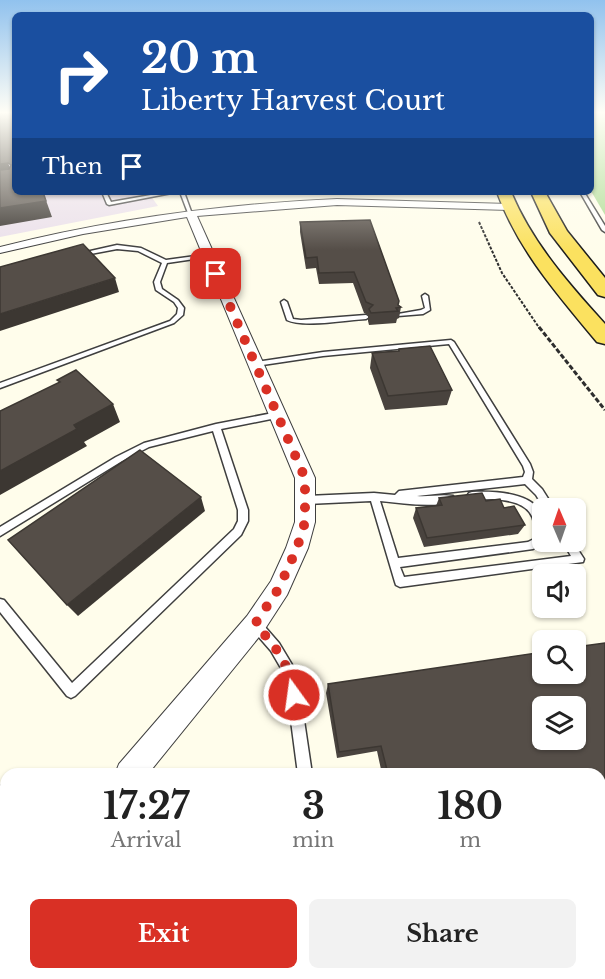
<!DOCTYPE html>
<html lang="en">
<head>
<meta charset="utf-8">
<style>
	body { margin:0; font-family:"Libre Baskerville",serif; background:#f2f2f2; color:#222; height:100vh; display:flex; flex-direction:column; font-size:22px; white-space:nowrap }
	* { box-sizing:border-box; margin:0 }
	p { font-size:20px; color:#767676 }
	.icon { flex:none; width:33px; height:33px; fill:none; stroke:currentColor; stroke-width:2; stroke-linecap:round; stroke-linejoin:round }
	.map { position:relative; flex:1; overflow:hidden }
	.panel { position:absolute; left:0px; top:768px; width:606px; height:212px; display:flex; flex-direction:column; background:#fff; border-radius:18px 18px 0 0; box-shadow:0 2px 4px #0004 }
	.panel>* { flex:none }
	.banner { position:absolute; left:12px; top:12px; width:582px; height:183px; border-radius:9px; box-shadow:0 2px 4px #0004; background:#1a4fa0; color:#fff; overflow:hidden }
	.needle { width:39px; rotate:358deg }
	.tools { position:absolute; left:532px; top:498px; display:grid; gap:12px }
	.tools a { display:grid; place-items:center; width:54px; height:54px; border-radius:9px; background:#fff; box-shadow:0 2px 4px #0004; font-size:30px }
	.pin { position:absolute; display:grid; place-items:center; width:51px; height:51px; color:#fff; margin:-26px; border-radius:12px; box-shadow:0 3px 9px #0006 }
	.me { position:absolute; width:66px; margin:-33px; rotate:346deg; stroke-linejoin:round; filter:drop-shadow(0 0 4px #0008) }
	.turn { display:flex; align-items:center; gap:21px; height:126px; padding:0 30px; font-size:27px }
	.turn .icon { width:78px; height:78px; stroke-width:2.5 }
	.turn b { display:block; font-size:42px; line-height:51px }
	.then { display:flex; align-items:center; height:57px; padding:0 30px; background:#0003; gap:12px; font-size:22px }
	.eta { display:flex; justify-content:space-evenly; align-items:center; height:102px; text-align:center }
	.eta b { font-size:36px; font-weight:700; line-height:42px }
	.button { display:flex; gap:12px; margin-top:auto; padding:12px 30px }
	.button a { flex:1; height:69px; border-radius:9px; background:#d93025; color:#fff; font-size:24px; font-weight:700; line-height:69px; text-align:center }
	.button a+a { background:#f2f2f2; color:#222 }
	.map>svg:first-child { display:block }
	.industrial { fill:#ebe0eb }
	.forest { fill:#aedb93 }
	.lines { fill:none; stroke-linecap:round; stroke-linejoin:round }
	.service-casing { stroke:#3f3f3f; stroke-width:3 }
	.minor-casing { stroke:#3f3f3f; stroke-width:2 }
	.tertiary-casing { stroke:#3f3f3f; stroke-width:3 }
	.primary-casing { stroke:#1d1d1d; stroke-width:3 }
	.path-far1 { stroke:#2e2e2e; stroke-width:2; stroke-dasharray:3 1.5; stroke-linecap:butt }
	.path { stroke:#2e2e2e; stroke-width:3; stroke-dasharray:5 2; stroke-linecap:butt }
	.service { fill:#fff; fill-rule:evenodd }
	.minor { fill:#fff; fill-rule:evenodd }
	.tertiary { fill:#fff; fill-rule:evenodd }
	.primary { fill:#fbe15f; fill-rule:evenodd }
	.wall { fill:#49433e }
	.shaded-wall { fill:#3c3732 }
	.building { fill:#554e48; stroke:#3c3732; stroke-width:1.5; fill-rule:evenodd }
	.route { stroke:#d93025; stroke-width:10; stroke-dasharray:0 18 }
</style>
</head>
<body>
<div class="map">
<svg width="605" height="979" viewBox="0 0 605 979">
	<rect width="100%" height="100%" fill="#fffdeb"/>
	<path class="industrial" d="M0,113L15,192H148L158,206L0,237Z"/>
	<path class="forest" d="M591,113H605V215L591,191Z"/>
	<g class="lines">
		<g class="service-casing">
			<g id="service">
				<path d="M102,192H106L111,202L168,192H177L109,205L107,204Z"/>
				<path d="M180,192H184L192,214L188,213Z"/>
				<path d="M580,192H584L605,226V232L602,230Z"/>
				<path d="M117,245L141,248L166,260L210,254L211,255L208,257L167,263L160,282L162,289L178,300L184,308L183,315L174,323L0,388V383L170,321L177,314L178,308L174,302L156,290L154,282L162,263L138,251L117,249L80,256L77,254Z"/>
				<path d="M425,294L428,296L430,310L423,314L398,316V314L421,310L425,308L422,296Z"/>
				<path d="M284,300L287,302L293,319L301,320L366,315L369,317L366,319C346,320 303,328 287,320L281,302Z"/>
				<path d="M451,340L454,342L530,464L533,472L532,479L542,489L554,508H544L536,495L525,484L417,496C429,497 442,494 453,496L455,499L453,502C430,508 404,503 380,501L398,558L528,542L534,539C539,508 520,501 493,499C485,499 477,500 469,499L467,496L469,493L472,492C493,491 531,492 542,514C545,521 542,534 544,542L542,544L533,549L400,567L404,577L571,556L563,542H573L584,559L583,562L400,587L396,585L395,582L371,501L307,504L304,503L302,500L304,497L307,496L374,493L395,495L399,491L523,477L525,472L523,466L449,344L323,356L256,366L252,364L256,362L323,352Z"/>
				<path d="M278,412L281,413L282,415L281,417L221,429L248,510V521L241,535L75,696L71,698L67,696L0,612V599L4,600L72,683L234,529L238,521V510L213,431L149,447L122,461L0,536V527L116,457L144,443L216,424Z"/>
				<path d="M255,619L259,620L279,643L297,673L312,774H298L285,675L271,651L251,628L249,624L251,620Z"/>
				<path d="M345,974H361L363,979H347Z"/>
			</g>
		</g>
		<g class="minor-casing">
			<path id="minor" d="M337,199L509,204L514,207L509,210L337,205L197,216L315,478V522L308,548L287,595L263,632L148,774H115L119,764L247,616L271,581L286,548L295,522V478L187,217L83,234L0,253V247C111,219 222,204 337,199Z"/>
		</g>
		<g class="tertiary-casing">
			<g id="tertiary">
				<path d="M0,786L6,787V823L0,822Z"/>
				<path d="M0,938L6,940V974H26L24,979H0Z"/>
				<path d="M69,974H113L112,979H68Z"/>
			</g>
		</g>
		<g class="primary-casing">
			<g id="primary">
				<path d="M497,192H511C533,244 568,283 605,324V344L597,342C558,295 518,250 497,192Z"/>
				<path d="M531,192H545L567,231L605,278V297L598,295L550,233Z"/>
			</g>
		</g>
		<path class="path-far1" d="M479,222L502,273L540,329"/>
		<path class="path" d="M539,327L605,410"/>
		<use href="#service" class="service"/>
		<use href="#minor" class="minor"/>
		<use href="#tertiary" class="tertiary"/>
		<use href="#primary" class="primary"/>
	</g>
	<g class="wall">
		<path d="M300,222L401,307L399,318L397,319L396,323L369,325L368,321V315L364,313L353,283L319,284L316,268L306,269L300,232Z"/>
		<path d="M399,349L452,390L447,405L385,410L370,368L372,353L398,351Z"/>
		<path d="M439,498L486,501L504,508L525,525L518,534L424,547L413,518L416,508L436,506Z"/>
		<path d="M328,684L600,774H382L377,751L337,758L326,693Z"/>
	</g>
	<g class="shaded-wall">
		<path d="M8,163L15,178L0,180V164Z"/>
		<path d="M43,192L52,217L0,226V208Z"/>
		<path d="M115,278L119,292L0,331V314Z"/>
		<path d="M113,404L120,422L84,442L87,446L0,495V471L74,425Z"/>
		<path d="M201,497L205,511L78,616L67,605Z"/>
	</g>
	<g class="building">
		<path d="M0,113H15V192H43L46,201L0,208V170L9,169L11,165L8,163L0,164Z"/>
		<path d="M370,220L399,301L398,305L401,307L396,308L398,311L371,313L369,309L373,305L366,302L354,272L319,273L317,257L306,258L300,222Z"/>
		<path d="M83,244L115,278L0,314V267Z"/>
		<path d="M430,346L452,390L388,396L372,353L399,351V349Z"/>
		<path d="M76,370L113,404L74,425L77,429L0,471V411L60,382L57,380Z"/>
		<path d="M140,450L201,497L67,605L8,540Z"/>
		<path d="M482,493L486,501L500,499L504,508L514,506L525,525L427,538L416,508L442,505L439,498Z"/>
		<path d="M605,643V897L600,898V774H388L381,746L339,752L328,684L543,652V674H576V647ZM543,706H576V740H543Z"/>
	</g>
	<linearGradient id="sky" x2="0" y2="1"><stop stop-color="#91c2ee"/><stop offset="0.45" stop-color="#fffef6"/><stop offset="1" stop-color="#fffef6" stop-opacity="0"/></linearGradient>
	<rect width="605" height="250" fill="url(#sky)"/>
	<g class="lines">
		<path class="route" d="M216,274L305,478V522L297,548L279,588L255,624C276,647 289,663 294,695"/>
	</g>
</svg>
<div class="tools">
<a><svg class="needle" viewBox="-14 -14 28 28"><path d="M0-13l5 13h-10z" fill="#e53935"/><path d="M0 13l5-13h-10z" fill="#767676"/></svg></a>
<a><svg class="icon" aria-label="sound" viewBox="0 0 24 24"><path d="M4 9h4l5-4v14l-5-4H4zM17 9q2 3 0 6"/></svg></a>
<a><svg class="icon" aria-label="search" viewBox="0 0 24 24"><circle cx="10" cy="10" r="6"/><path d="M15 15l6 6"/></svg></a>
<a><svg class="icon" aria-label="layers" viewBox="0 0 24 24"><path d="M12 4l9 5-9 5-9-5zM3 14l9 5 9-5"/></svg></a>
</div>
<div class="pin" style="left:216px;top:274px;background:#d93025"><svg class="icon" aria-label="arrive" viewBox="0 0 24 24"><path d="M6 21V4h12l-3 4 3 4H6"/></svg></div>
<svg class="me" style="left:294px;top:695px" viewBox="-20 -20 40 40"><circle r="17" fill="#d93025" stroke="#fff" stroke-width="3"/><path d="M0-11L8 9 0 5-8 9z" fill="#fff"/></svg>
<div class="banner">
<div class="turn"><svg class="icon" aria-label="right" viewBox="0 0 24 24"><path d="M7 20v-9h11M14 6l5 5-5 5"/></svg><div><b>20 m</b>Liberty Harvest Court</div></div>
<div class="then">Then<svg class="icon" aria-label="arrive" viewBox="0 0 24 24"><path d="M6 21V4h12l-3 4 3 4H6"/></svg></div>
</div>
<section class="panel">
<div class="eta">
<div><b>17:27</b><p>Arrival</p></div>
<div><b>3</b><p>min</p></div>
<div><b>180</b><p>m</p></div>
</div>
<div class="button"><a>Exit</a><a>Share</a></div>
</section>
</div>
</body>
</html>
